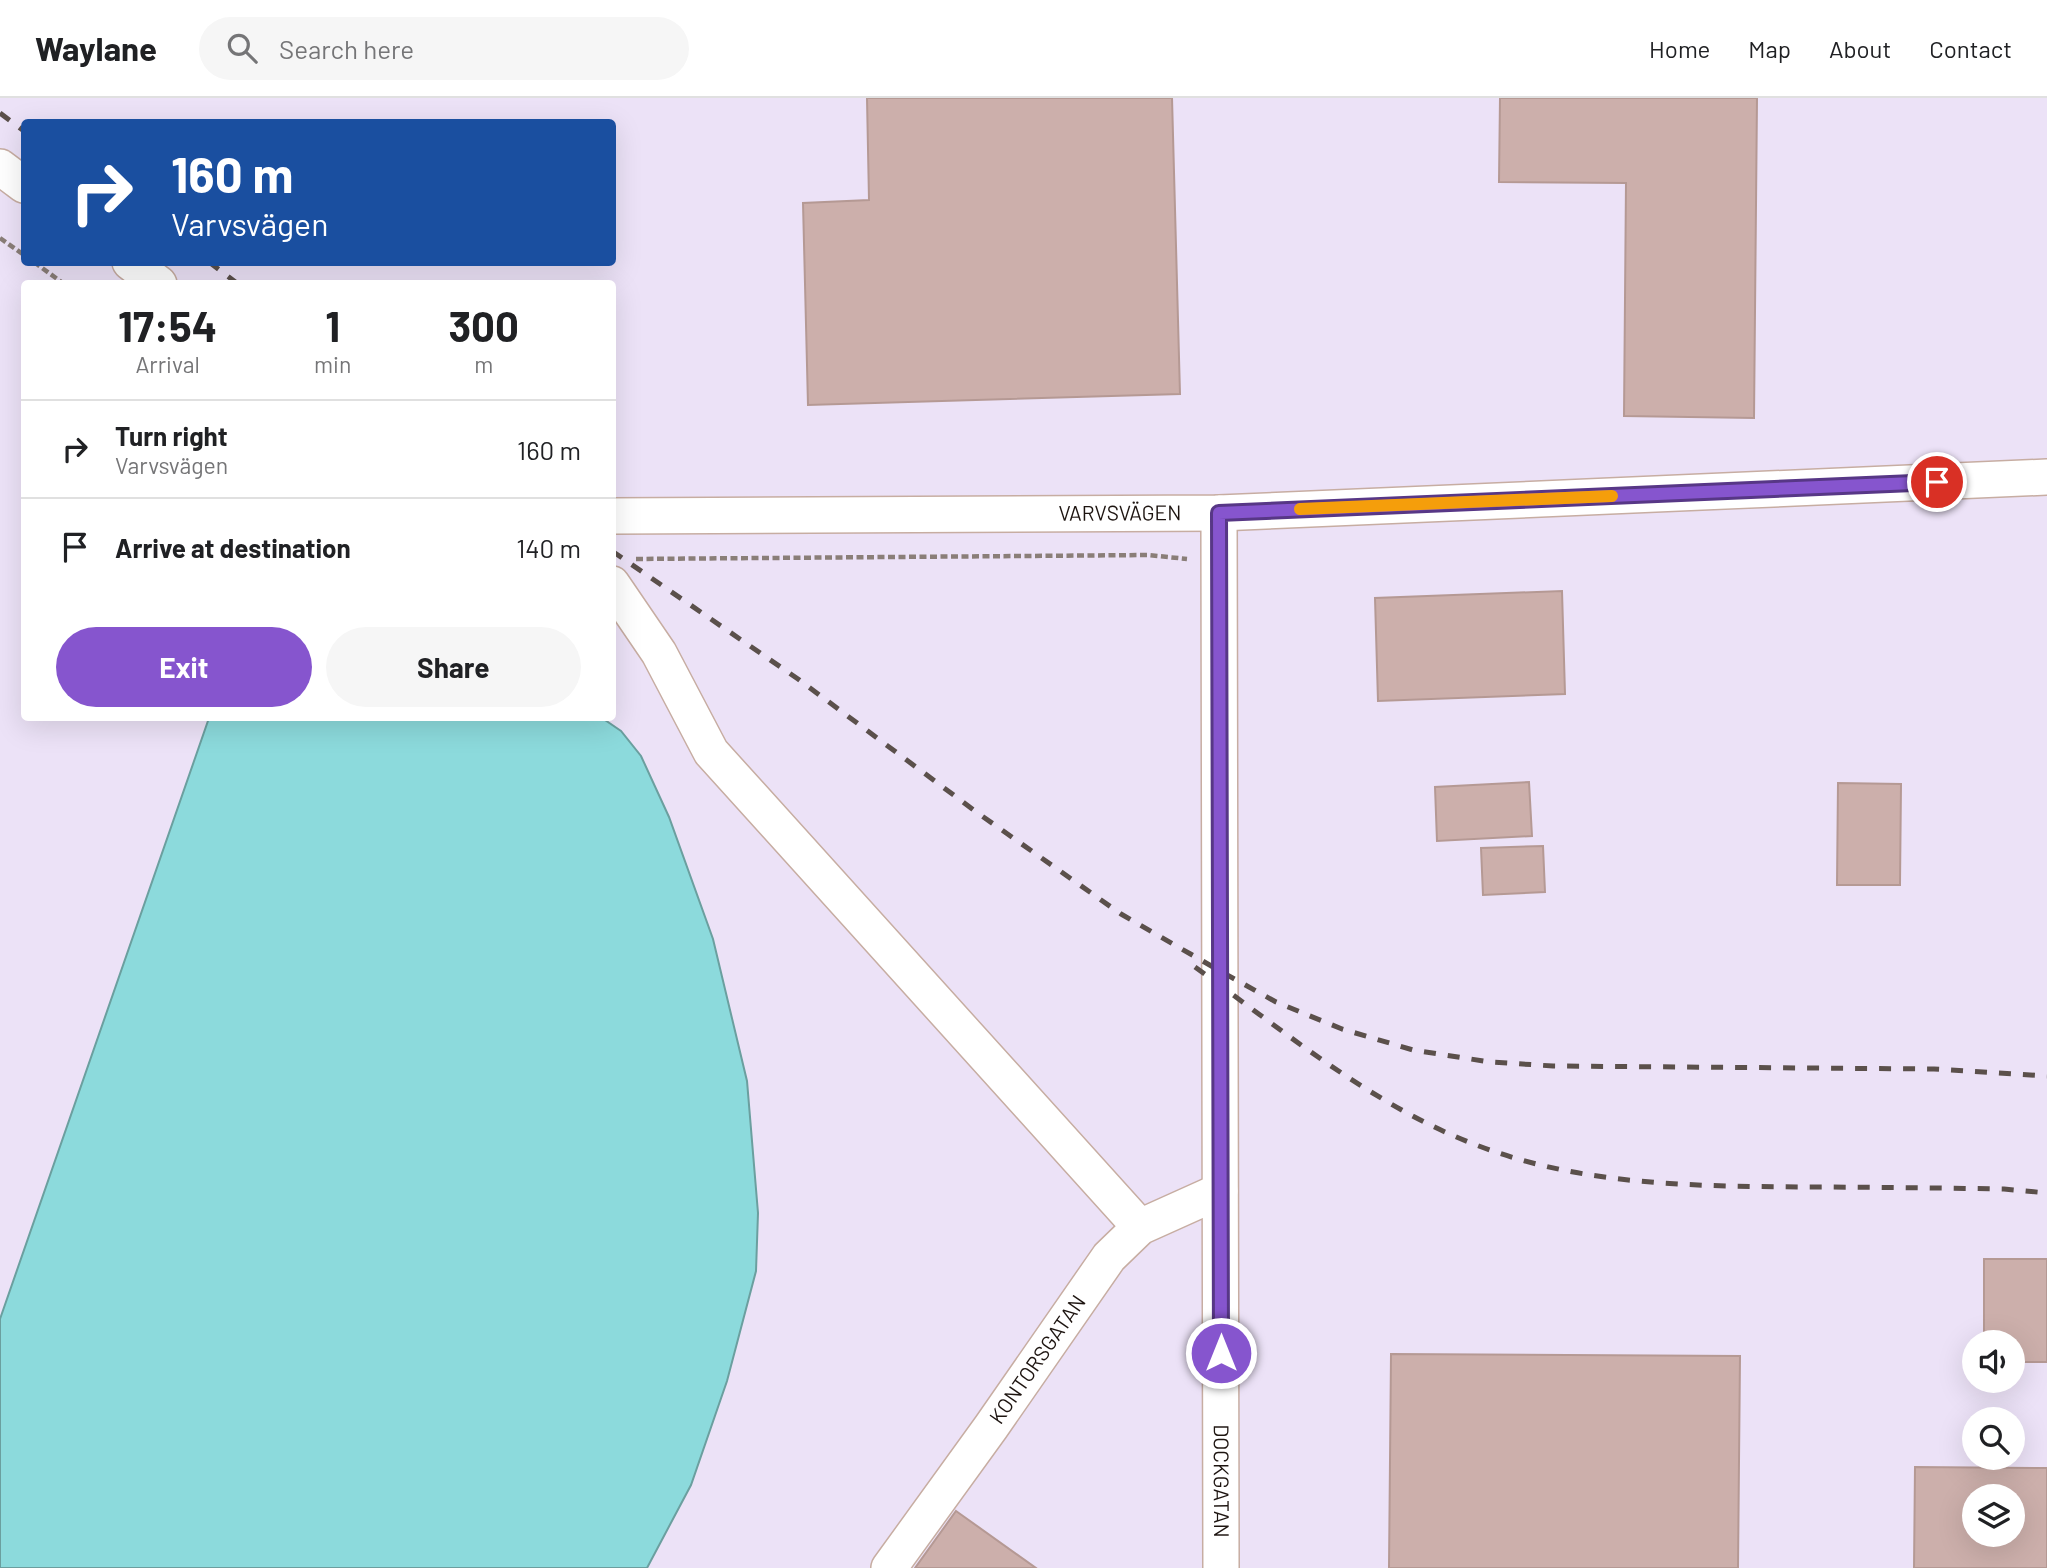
<!DOCTYPE html>
<html lang="en">
<head>
<meta charset="utf-8">
<style>
	body { margin:0; font-family:Barlow,sans-serif; background:#f6f6f6; color:#202124; height:100vh; display:flex; flex-direction:column; font-size:26px; white-space:nowrap }
	* { box-sizing:border-box; margin:0 }
	p { font-size:23px; color:#757577 }
	.icon { flex:none; width:38px; height:38px; fill:none; stroke:currentColor; stroke-width:2; stroke-linecap:round; stroke-linejoin:round }
	.map { position:relative; flex:1; overflow:hidden }
	.panel { position:absolute; left:21px; top:182px; width:595px; height:441px; display:flex; flex-direction:column; background:#fff; border-radius:7px; box-shadow:0 7px 28px #0002 }
	.panel>* { flex:none }
	.guide { position:absolute; left:21px; top:21px; width:595px; height:147px; border-radius:7px; box-shadow:0 7px 28px #0002; background:#1a4fa0; color:#fff; overflow:hidden }
	.tools { position:absolute; left:1962px; top:1232px; display:grid; gap:14px }
	.tools a { display:grid; place-items:center; width:63px; height:63px; border-radius:50%; background:#fff; box-shadow:0 7px 28px #0002; font-size:35px }
	.pin { position:absolute; display:grid; place-items:center; width:60px; height:60px; color:#fff; margin:-30px; border:4px solid #fff; border-radius:50%; box-shadow:0 2px 7px #0007 }
	.me { position:absolute; width:77px; margin:-38px; rotate:0deg; stroke-linejoin:round; filter:drop-shadow(0 0 5px #0008) }
	.turn { display:flex; align-items:center; gap:24px; height:147px; padding:0 35px; font-size:32px }
	.turn .icon { width:91px; height:91px; stroke-width:2.5 }
	.turn b { display:block; font-size:49px; line-height:60px }
	.eta { display:flex; justify-content:space-evenly; align-items:center; height:119px; text-align:center }
	.eta b { font-size:42px; font-weight:700; line-height:49px }
	.cta { display:flex; gap:14px; margin-top:auto; padding:14px 35px }
	.cta a { flex:1; height:80px; border-radius:42px; background:#8655ce; color:#fff; font-size:28px; font-weight:700; line-height:80px; text-align:center }
	.cta a+a { background:#f6f6f6; color:#202124 }
	ul { padding:0; list-style:none }
	li { display:flex; align-items:center; gap:21px; height:98px; padding:0 35px; border-top:2px solid #e0e0e0 }
	li div { flex:1 }
	li b { display:block; font-size:26px }
	li em { font-style:normal }
	header { display:flex; align-items:center; gap:42px; box-sizing:border-box; height:98px; padding:0 35px; background:#fff; border-bottom:2px solid #e0e0e0 }
	header strong { font-size:33px }
	nav { display:flex; gap:38px; margin-inline-start:auto; font-size:24px }
	.search { width:490px; height:63px; background:#f6f6f6; display:flex; align-items:center; gap:18px; box-sizing:border-box; padding:0 24px; border-radius:38px; color:#757577; font-size:26px }
	.map>svg:first-child { display:block }
	.industrial { fill:#ece2f7; fill-rule:evenodd }
	.water { fill:#8cdadc; stroke:#6b9f9f; stroke-width:2 }
	.building { fill:#ccafab; stroke:#b59994; stroke-width:2; fill-rule:evenodd }
	.lines { fill:none; stroke-linecap:round; stroke-linejoin:round }
	.minor-casing { stroke:#c7ada2; stroke-width:38 }
	.path { stroke:#8a7e78; stroke-width:4.5; stroke-dasharray:7 3.5; stroke-linecap:butt }
	.minor { stroke:#fff; stroke-width:35 }
	.rail { stroke:#5b504b; stroke-width:5; stroke-dasharray:12 12; stroke-linecap:butt }
	.route-casing { stroke:#573786; stroke-width:18 }
	.route { stroke:#8655ce; stroke-width:12 }
	.slow { stroke:#f59e0b; stroke-width:12 }
	.labels { text-anchor:middle; stroke-width:7; stroke-linejoin:round; paint-order:stroke }
	.street-label { font-size:21px; fill:#1d1410; stroke:#fefefe }
</style>
</head>
<body>
<header>
<strong>Waylane</strong>
<div class="search"><svg class="icon" aria-label="search" viewBox="0 0 24 24"><circle cx="10" cy="10" r="6"/><path d="M15 15l6 6"/></svg>Search here</div>
<nav><a>Home</a><a>Map</a><a>About</a><a>Contact</a></nav>
</header>
<div class="map">
<svg width="2047" height="1470" viewBox="0 0 2047 1470">
	<rect width="100%" height="100%" fill="#fdede5"/>
	<path class="industrial" d="M0,0H2047V1470H647L691,1387L727,1283L756,1173L758,1115L747,983L713,841L669,719L641,658L621,633L602,620H612V186H24V620H209L0,1221ZM24,24H612V164H24ZM1974,1244H2012V1283H1974ZM1974,1321H2012V1360H1974ZM1974,1398H2012V1437H1974Z"/>
	<path class="water" d="M209,620H602L621,633L641,658L669,719L713,841L747,983L758,1115L756,1173L727,1283L691,1387L647,1470H0V1221Z"/>
	<g class="building">
		<path d="M867,0H1172L1180,296L808,307L803,105L869,102Z"/>
		<path d="M1500,0H1757L1754,320L1624,318L1626,85L1499,84Z"/>
		<path d="M1562,493L1565,596L1378,603L1375,500Z"/>
		<path d="M1529,684L1532,738L1437,743L1435,689Z"/>
		<path d="M1838,685L1901,686L1900,787H1837Z"/>
		<path d="M1543,748L1545,794L1483,797L1481,750Z"/>
		<path d="M1984,1161H2047V1264H2012V1244H1984Z"/>
		<path d="M1391,1256L1740,1258L1738,1470H1389Z"/>
		<path d="M1915,1369L2047,1370V1470H1914ZM1974,1398H2012V1437H1974Z"/>
		<path d="M956,1413L1036,1470H915Z"/>
	</g>
	<g class="lines">
		<g class="minor-casing">
			<g id="minor">
				<path d="M0,69L24,87"/>
				<path d="M130,164L159,186"/>
				<path id="s1" d="M1219,415L1221,1470"/>
				<path id="s2" d="M612,418L1219,415L2047,379"/>
				<path d="M612,486L659,555L711,654L1140,1129"/>
				<path id="s3" d="M889,1470L991,1329L1109,1159L1140,1129L1220,1093"/>
			</g>
		</g>
		<g class="path">
			<path d="M0,140L24,157"/>
			<path d="M34,164L64,186"/>
			<path d="M636,461L1148,457L1187,461"/>
		</g>
		<use href="#minor" class="minor"/>
		<g class="rail">
			<path d="M0,15L24,33"/>
			<path d="M209,164L238,186"/>
			<path d="M612,453L798,581L975,713L1121,816L1220,873L1276,904L1342,931L1413,952L1490,964L1553,968L1934,971L2047,978"/>
			<path d="M1195,869C1288,936 1380,1014 1490,1052C1592,1088 1697,1088 1803,1089C1870,1089 1937,1090 2004,1091L2047,1095"/>
		</g>
	</g>
	<g class="lines">
		<g class="route-casing">
			<path id="route" d="M1221,1255L1219,415L1937,384"/>
		</g>
		<use href="#route" class="route"/>
		<path class="slow" d="M1300,411L1612,398"/>
	</g>
	<g class="labels">
		<g class="street-label">
			<text dy="7" stroke="none"><textPath href="#s2" startOffset="508">VARVSVÄGEN</textPath></text>
			<text dy="7" stroke="none"><textPath href="#s3" startOffset="256">KONTORSGATAN</textPath></text>
			<text dy="7" stroke="none"><textPath href="#s1" startOffset="968">DOCKGATAN</textPath></text>
		</g>
	</g>
</svg>
<div class="tools">
<a><svg class="icon" aria-label="sound" viewBox="0 0 24 24"><path d="M4 9h4l5-4v14l-5-4H4zM17 9q2 3 0 6"/></svg></a>
<a><svg class="icon" aria-label="search" viewBox="0 0 24 24"><circle cx="10" cy="10" r="6"/><path d="M15 15l6 6"/></svg></a>
<a><svg class="icon" aria-label="layers" viewBox="0 0 24 24"><path d="M12 4l9 5-9 5-9-5zM3 14l9 5 9-5"/></svg></a>
</div>
<div class="pin" style="left:1937px;top:384px;background:#d93025"><svg class="icon" aria-label="arrive" viewBox="0 0 24 24"><path d="M6 21V4h12l-3 4 3 4H6"/></svg></div>
<svg class="me" style="left:1221px;top:1255px" viewBox="-20 -20 40 40"><circle r="17" fill="#8655ce" stroke="#fff" stroke-width="3"/><path d="M0-11L8 9 0 5-8 9z" fill="#fff"/></svg>
<div class="guide">
<div class="turn"><svg class="icon" aria-label="right" viewBox="0 0 24 24"><path d="M7 20v-9h11M14 6l5 5-5 5"/></svg><div><b>160 m</b>Varvsvägen</div></div>
</div>
<section class="panel">
<div class="eta">
<div><b>17:54</b><p>Arrival</p></div>
<div><b>1</b><p>min</p></div>
<div><b>300</b><p>m</p></div>
</div>
<ul>
<li><svg class="icon" aria-label="right" viewBox="0 0 24 24"><path d="M7 20v-9h11M14 6l5 5-5 5"/></svg><div><b>Turn right</b><p>Varvsvägen</p></div><em>160 m</em></li>
<li><svg class="icon" aria-label="arrive" viewBox="0 0 24 24"><path d="M6 21V4h12l-3 4 3 4H6"/></svg><div><b>Arrive at destination</b></div><em>140 m</em></li>
</ul>
<div class="cta"><a>Exit</a><a>Share</a></div>
</section>
</div>
</body>
</html>
